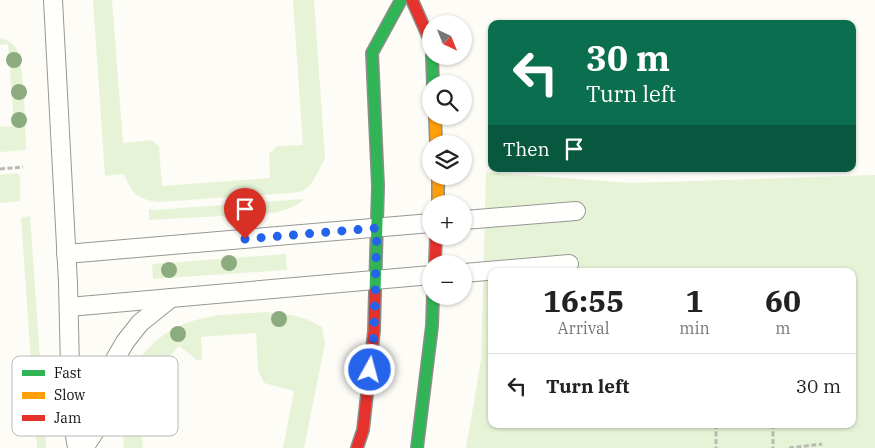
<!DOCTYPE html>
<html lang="en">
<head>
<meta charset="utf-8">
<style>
	body { margin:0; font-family:"IBM Plex Serif",serif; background:#f6f6f6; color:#222; height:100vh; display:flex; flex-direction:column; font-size:19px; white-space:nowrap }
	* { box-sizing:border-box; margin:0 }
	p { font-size:16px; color:#767676 }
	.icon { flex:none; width:28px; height:28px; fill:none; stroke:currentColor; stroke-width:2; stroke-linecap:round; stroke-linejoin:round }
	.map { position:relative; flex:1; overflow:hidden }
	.sheet { position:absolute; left:488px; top:268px; width:368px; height:160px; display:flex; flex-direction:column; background:#fff; border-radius:10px; box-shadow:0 1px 4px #0004 }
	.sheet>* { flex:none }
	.hud { position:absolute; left:488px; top:20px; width:368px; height:152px; border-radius:10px; box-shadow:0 1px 4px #0004; background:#0b6e4f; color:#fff; overflow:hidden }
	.needle { width:32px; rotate:137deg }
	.controls { position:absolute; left:422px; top:15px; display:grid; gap:10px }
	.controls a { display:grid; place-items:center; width:50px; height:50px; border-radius:50%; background:#fff; box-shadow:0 1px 4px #0004; font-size:25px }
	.pin { position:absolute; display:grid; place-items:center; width:42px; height:42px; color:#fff; margin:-51px -21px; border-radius:50% 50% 50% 0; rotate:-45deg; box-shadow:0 0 5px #0007 }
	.pin .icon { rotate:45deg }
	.me { position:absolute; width:55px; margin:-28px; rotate:7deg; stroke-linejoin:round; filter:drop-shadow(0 0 4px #0008) }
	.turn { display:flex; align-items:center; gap:18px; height:105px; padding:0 15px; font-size:22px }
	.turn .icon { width:65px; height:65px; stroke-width:2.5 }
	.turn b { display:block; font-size:35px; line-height:42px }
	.then { display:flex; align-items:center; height:48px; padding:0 15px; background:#0003; gap:10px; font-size:19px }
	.eta { display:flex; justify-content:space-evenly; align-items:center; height:85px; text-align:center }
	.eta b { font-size:30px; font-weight:700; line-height:35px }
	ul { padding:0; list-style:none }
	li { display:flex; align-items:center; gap:15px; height:65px; padding:0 15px; border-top:1px solid #e0e0e0 }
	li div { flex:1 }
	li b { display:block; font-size:19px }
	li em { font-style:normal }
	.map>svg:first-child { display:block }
	.green { fill:#e7f3d7; fill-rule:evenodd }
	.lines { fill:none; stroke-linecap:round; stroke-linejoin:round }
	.lane-casing { stroke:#979795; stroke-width:20 }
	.fast-casing { stroke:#8e8d8b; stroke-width:14 }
	.slow-casing { stroke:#8e8d8b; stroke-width:14 }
	.jam-casing { stroke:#8e8d8b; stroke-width:14 }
	.path { stroke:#b9b9b8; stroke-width:3; stroke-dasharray:5 2.5; stroke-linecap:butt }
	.lane { stroke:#fffffe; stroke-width:18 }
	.fast { stroke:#30b455; stroke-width:11 }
	.slow { stroke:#ff9f0a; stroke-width:11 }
	.jam { stroke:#e5322d; stroke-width:11 }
	.tree { fill:#8cac80 }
	.route { stroke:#2563eb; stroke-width:9; stroke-dasharray:0 16.2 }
	.key { fill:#fff; stroke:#b8b8b8; stroke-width:1 }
	.key-label { font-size:14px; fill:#111 }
</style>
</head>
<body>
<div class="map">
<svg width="875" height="448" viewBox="0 0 875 448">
	<rect width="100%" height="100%" fill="#fdfcf7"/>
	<g class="green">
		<path d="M93,0H112L123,143L152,140L159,147L162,186L270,178L269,154L277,146L303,145L293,0H314L325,158L312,183L303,191L291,193L158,202C137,199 131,193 124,174L105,176Z"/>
		<path d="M0,38C7,39 12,42 16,48C25,65 25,128 26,150L0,152V127L14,126L8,44L0,45Z"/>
		<path d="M486,172L631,183L875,175V448H466L481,360ZM491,271H851V424H491Z"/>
		<path d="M17,173L20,176V201L0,203V175Z"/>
		<path d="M304,199C296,207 285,210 274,213L149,220V209L155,210Z"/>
		<path d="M30,216L46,444L45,448H37L21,218Z"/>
		<path d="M286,254L287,270L153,279L152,264Z"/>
		<path d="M265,312C288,314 302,315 322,327L325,344L304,448H283L294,391L264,383L258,370L256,333L201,337L202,359L197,360L179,346L143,387L166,406L163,411L140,414L143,448H124C123,430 120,409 125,391C135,352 165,326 204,318C223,313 245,314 265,312Z"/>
	</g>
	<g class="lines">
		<g class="lane-casing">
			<g id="lane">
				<path d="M53,0L68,283L71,411L77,448"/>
				<path d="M464,220L576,211"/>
				<path d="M66,254L431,223"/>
				<path d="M464,273L569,264"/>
				<path d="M69,307L431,275"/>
				<path d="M84,448L99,425L114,361L125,342L140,323L171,298"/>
			</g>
		</g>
		<g class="fast-casing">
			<g id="fast">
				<path d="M432,56L433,84"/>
				<path d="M375,292L378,186L372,53L401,0"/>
				<path d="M417,448L432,326L433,296"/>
			</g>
		</g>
		<g class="slow-casing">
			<g id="slow">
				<path d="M435,116L436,144"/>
				<path d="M438,176V204"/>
			</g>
		</g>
		<g class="jam-casing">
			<g id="jam">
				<path d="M412,0L431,43"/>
				<path d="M435,264L436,236"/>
				<path d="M357,448L363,430L374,331L375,292"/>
			</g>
		</g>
		<g class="path">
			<path d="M0,169L23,167"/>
			<path d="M716,424V448"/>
			<path d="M773,424V448"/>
			<path d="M789,448L822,444"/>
		</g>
		<use href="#lane" class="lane"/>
		<use href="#fast" class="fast"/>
		<use href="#slow" class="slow"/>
		<use href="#jam" class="jam"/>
	</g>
	<g class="tree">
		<circle cx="14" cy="60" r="8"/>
		<circle cx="19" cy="92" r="8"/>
		<circle cx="19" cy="120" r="8"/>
		<circle cx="229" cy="263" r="8"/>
		<circle cx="169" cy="270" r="8"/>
		<circle cx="279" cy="319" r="8"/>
		<circle cx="178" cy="334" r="8"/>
	</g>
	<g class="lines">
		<path class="route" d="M245,239L377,228L374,331L370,370"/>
	</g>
	<rect x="12" y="356" width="166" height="80" rx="8" class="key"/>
	<rect x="22" y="370" width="23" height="6" fill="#30b455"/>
	<rect x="22" y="392" width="23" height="7" fill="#ff9f0a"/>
	<rect x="22" y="415" width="23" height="6" fill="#e5322d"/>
	<g class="key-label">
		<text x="54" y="378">Fast</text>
		<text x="54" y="400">Slow</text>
		<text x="54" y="423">Jam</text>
	</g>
</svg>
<div class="controls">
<a><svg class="needle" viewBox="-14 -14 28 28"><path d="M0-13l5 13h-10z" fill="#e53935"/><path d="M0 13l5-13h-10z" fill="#767676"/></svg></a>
<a><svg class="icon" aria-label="search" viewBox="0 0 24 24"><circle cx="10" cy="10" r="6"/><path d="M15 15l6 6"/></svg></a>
<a><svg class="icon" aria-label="layers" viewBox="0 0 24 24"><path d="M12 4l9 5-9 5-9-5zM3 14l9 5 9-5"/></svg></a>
<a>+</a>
<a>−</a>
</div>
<div class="pin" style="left:245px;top:239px;background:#d93025"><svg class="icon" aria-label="arrive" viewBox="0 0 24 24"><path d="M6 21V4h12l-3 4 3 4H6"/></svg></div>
<svg class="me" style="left:370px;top:370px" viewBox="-20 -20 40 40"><circle r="17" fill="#2563eb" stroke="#fff" stroke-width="3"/><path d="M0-11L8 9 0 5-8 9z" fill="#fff"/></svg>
<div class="hud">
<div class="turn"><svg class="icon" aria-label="left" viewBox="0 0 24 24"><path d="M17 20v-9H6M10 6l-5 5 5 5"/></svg><div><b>30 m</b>Turn left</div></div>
<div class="then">Then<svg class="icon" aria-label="arrive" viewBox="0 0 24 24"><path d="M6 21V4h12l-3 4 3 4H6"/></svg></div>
</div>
<section class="sheet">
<div class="eta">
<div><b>16:55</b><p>Arrival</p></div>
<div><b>1</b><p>min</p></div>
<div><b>60</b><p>m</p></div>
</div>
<ul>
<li><svg class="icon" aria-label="left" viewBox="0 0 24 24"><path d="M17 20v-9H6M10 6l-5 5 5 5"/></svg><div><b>Turn left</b></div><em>30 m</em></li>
</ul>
</section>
</div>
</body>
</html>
